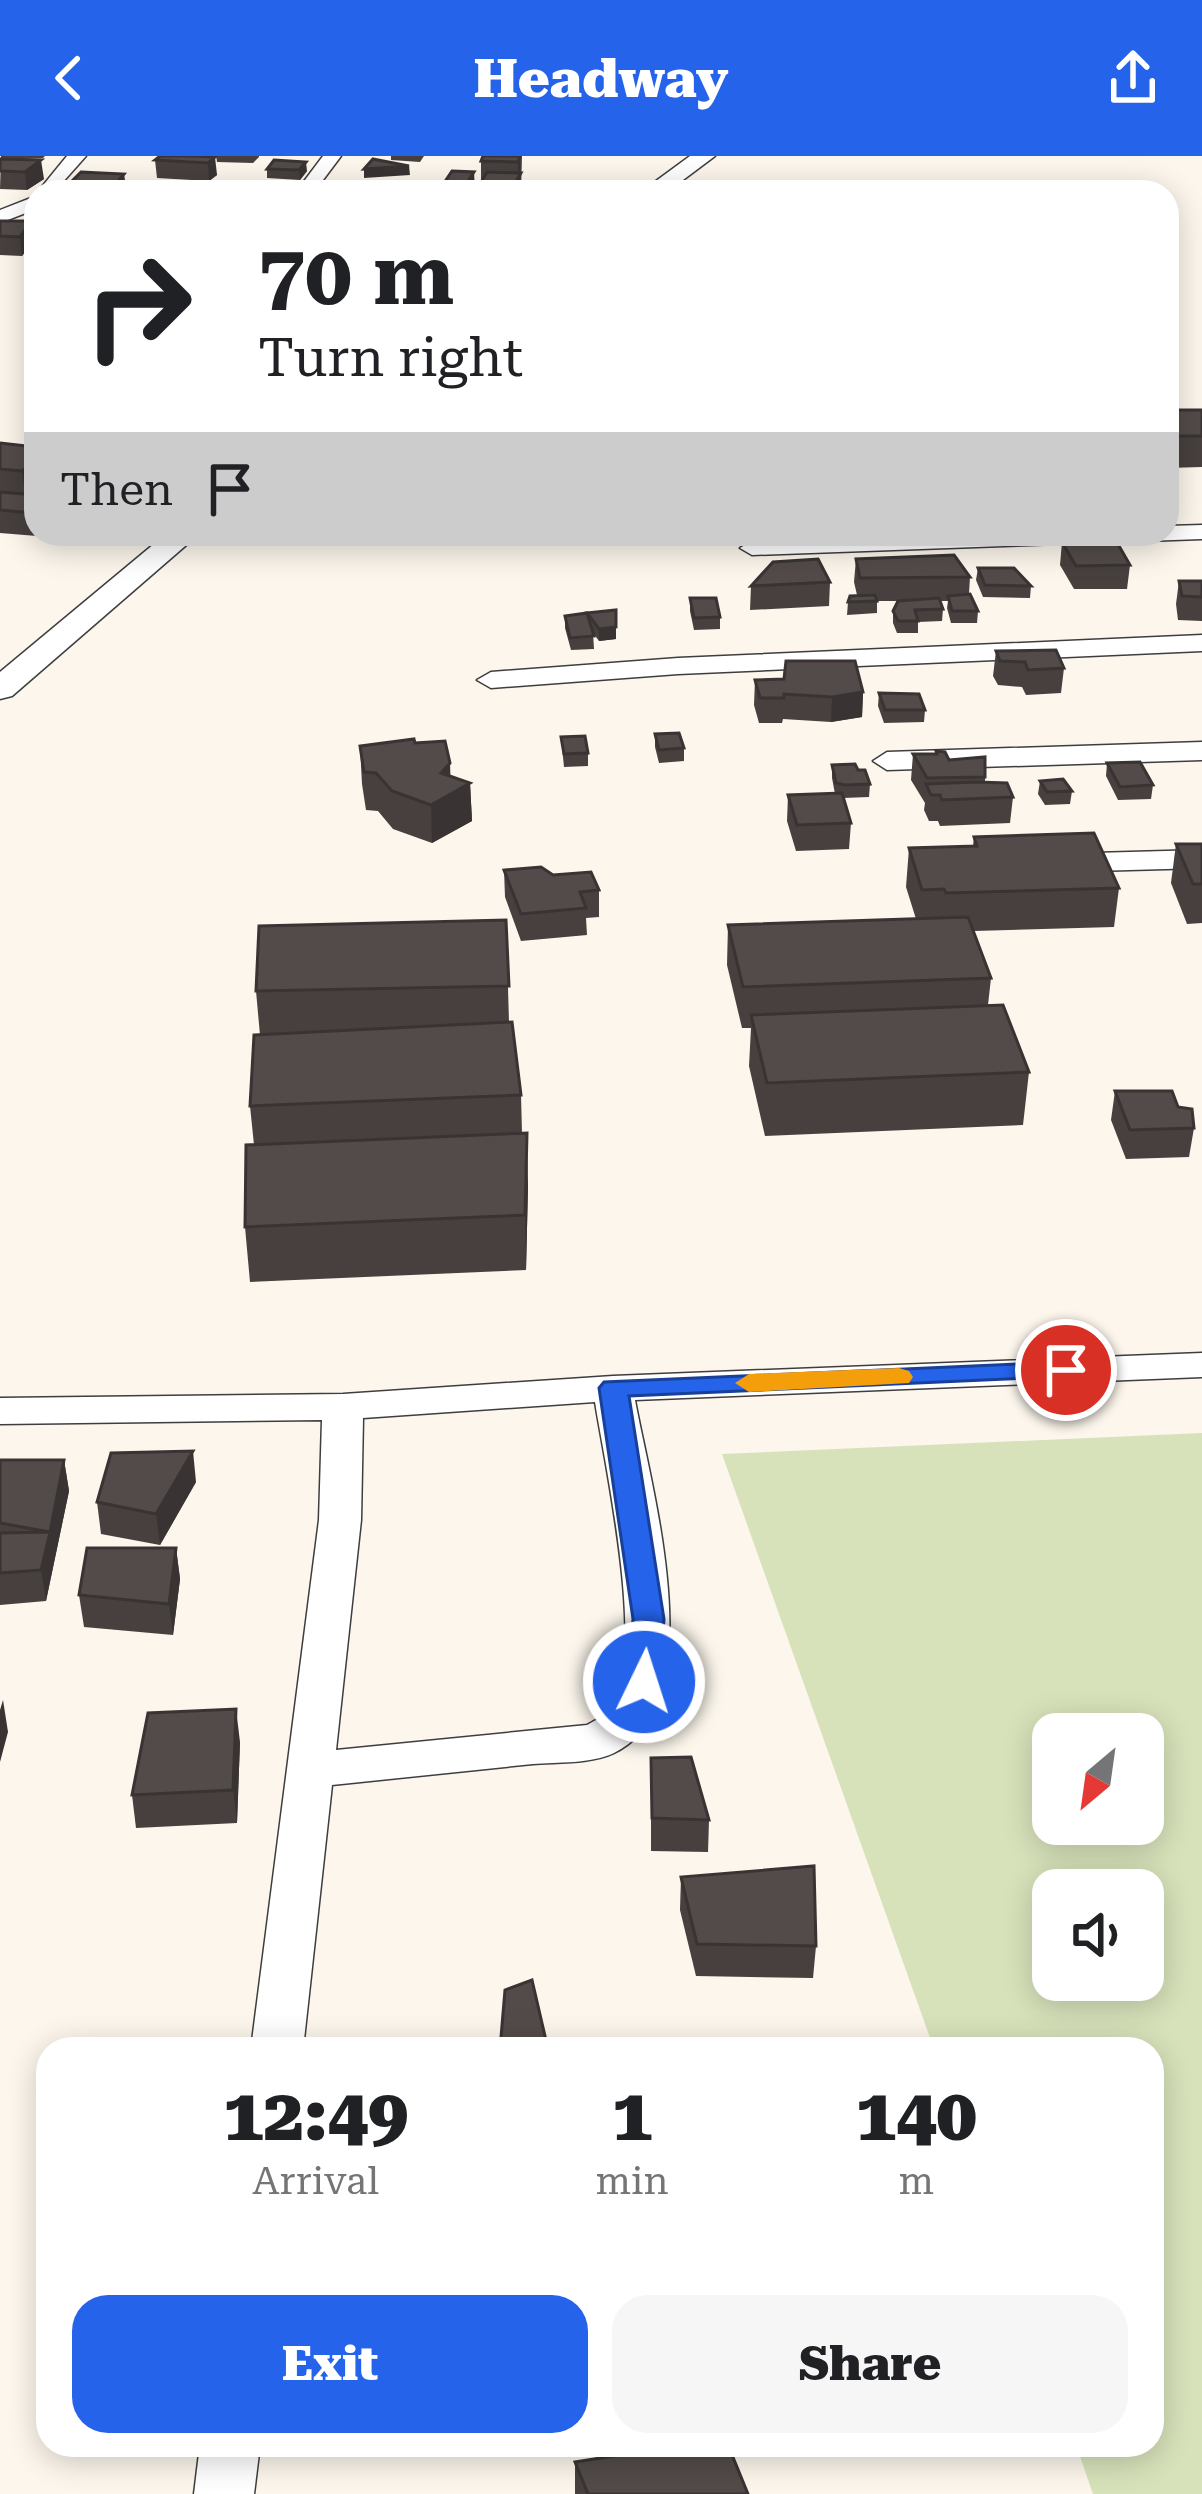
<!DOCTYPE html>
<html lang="en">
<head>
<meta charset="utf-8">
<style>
	body { margin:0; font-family:"Roboto Serif",serif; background:#f6f6f6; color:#202124; height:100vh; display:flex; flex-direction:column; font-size:45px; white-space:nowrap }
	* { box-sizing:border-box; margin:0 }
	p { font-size:39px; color:#757577 }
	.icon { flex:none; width:66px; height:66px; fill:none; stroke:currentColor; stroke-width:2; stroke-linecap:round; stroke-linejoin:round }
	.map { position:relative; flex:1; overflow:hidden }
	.panel { position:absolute; left:36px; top:1881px; width:1128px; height:420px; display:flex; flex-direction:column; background:#fff; border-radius:36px; box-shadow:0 6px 30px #0003 }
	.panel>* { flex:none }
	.banner { position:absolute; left:24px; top:24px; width:1155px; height:366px; border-radius:36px; box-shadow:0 6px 30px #0003; background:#fff; color:#202124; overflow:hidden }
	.needle { width:78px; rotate:209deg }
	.tools { position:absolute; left:1032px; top:1557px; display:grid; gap:24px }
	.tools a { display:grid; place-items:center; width:132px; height:132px; border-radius:24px; background:#fff; box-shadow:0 6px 30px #0003; font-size:60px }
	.pin { position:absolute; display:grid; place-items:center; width:102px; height:102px; color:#fff; margin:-51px; border:6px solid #fff; border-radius:50%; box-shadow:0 3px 12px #0007 }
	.me { position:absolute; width:132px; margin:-66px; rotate:4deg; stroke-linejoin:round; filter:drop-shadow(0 0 9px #0008) }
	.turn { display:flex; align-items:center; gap:42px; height:252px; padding:0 36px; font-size:54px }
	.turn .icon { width:156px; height:156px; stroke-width:2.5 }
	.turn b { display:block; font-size:84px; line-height:102px }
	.then { display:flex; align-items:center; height:114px; padding:0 36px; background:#0003; gap:24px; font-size:45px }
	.eta { display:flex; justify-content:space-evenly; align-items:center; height:204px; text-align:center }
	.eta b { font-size:72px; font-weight:800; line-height:84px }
	.primary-button { display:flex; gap:24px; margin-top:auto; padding:24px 36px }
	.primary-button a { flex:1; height:138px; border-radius:36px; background:#2563eb; color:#fff; font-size:48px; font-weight:800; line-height:138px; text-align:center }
	.primary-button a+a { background:#f6f6f6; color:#202124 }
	header { display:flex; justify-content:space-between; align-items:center; height:156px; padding:0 36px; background:#2563eb; color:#fff; font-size:54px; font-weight:800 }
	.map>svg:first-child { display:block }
	.green { fill:#d7e2ba; fill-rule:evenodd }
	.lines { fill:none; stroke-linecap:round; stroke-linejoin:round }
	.minor-casing { stroke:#3e3e3e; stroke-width:3 }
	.tertiary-casing { stroke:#3e3e3e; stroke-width:3 }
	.minor { fill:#fff; fill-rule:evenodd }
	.tertiary { fill:#fff; fill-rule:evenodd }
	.wall { fill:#47403f }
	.shaded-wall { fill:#393433 }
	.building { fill:#524b49; stroke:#393433; stroke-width:3 }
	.route { fill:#2563eb; stroke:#184099; stroke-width:3 }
	.slow { fill:#f59e0b }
</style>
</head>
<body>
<header><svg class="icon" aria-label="back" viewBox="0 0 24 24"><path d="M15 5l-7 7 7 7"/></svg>Headway<svg class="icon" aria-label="share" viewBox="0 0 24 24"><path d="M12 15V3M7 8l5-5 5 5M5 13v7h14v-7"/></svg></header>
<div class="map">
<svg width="1202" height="2338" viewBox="0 0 1202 2338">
	<rect width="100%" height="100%" fill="#fcf6ec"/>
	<path class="green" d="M1202,1277V2338H1093L1076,2289H1152V1893H934L722,1298ZM1053,1578H1143V1668H1053ZM1053,1734H1143V1824H1053Z"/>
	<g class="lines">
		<g class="minor-casing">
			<g id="minor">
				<path d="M67,0H86L54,36L36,38Z"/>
				<path d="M323,0H341L314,36H296Z"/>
				<path d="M36,40V53L0,67V54Z"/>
				<path d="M1202,369V383L752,399L740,392L752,385L1167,378V370Z"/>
				<path d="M1202,479V495L678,518L491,532L477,524L491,516L678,502Z"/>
				<path d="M1202,586V604L887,614L873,605L887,596Z"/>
				<path d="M1202,694V712L1057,716L1042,707L1057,698Z"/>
				<path d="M1202,1197V1221L635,1244C650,1328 715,1549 614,1597C591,1608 558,1606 533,1608C466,1615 399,1622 332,1629L303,1893H251L319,1364L322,1264L0,1268V1242L343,1238L613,1220ZM595,1246C605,1309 648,1502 610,1553C605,1560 594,1565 587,1569L336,1594L361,1364L363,1262Z"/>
				<path d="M200,2289H260L254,2338H194Z"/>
			</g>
		</g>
		<g class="tertiary-casing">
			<g id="tertiary">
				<path d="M690,0H715L667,36H641Z"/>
				<path d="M166,378H199L12,540L0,543V516Z"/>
			</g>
		</g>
		<use href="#minor" class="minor"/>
		<use href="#tertiary" class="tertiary"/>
	</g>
	<g class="wall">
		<path d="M1,0H45L43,2L7,3L44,23L27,34L0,33Z"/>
		<path d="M209,0L217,19L209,25L157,22L155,4Z"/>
		<path d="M216,0H259V1L253,7L217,6Z"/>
		<path d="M391,0H424L420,6L391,4Z"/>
		<path d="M483,0H522L521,36H480V28L483,23H481V5Z"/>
		<path d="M267,13L307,15L300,24L267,22Z"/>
		<path d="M474,16L473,36L444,34V27Z"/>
		<path d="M124,18L126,36H69L68,29Z"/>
		<path d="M0,65L34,84L22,100L0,99Z"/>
		<path d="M1167,254H1202V311L1167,312Z"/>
		<path d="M0,287L36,291V329L25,338L0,335Z"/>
		<path d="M0,336L36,339L37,380L0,377Z"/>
		<path d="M768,378H804L803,382H768Z"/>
		<path d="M1062,386L1130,409L1127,433H1074L1060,409Z"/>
		<path d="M856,403L970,421L969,438L978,455L977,467H951L947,452L948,445H940L943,453L942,465L918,466V477H897L893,467V455L901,445H877V457L847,459L848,446L857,439L854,426Z"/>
		<path d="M978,412L1031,430L1030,442L983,441L976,424Z"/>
		<path d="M1179,425H1202V465L1178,464L1176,448Z"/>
		<path d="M830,426L829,450L750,454L751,430Z"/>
		<path d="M690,442L720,461V473L694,474L690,455Z"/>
		<path d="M616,454V483L599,485L593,477L594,493L571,494L565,472V460Z"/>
		<path d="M996,495L1064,512L1061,537L1026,539L1022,531L998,529L993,520Z"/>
		<path d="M755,524L863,536L862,561L831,566L783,563L782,567H759L754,549Z"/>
		<path d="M879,537L925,554L924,566L884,567L878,550Z"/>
		<path d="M655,578L684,592V605L659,607L655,591Z"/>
		<path d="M561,581L588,597V610L564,611Z"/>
		<path d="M415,587L450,607V620L470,627L472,665L432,687L393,673L378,655L366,654L362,628L360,590Z"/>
		<path d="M936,595L949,604L985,601V626L1013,641L1010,667L940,670L938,665H929L924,654L925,647L911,624L913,598H936Z"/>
		<path d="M1107,607L1153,629L1151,643L1118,644L1106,620Z"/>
		<path d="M832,609L858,614L870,628L869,641L843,642L851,667L849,693L796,695L787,665L788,639L835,638L832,622Z"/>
		<path d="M1040,625L1072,635L1070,648L1045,649L1038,638Z"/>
		<path d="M974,681L1119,732L1114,771L974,775L991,822L988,849L1029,916L1023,969L765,980L749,910L751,872H742L727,809L728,769L916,763L906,731L909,692L973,690Z"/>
		<path d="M1176,688H1202V767L1187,768L1171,727Z"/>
		<path d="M504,714L553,719L599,734V761L586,762L587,779L521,785L505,741Z"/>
		<path d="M506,764L509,866L521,939L522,977L528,1030L526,1114L250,1126L245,1071L254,989L250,950L260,879L256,835Z"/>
		<path d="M1115,935L1178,951L1194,972L1189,1001L1126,1003L1111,964Z"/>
		<path d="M0,1304H64L69,1335L46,1445L0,1449Z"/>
		<path d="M196,1326L160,1389L101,1378L97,1346Z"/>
		<path d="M176,1392L180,1423L173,1479L84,1471L79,1439Z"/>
		<path d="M240,1586L237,1667L136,1672L132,1639Z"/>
		<path d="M651,1602L709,1664L708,1696L651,1695Z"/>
		<path d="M681,1721L816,1790L813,1822L696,1820L680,1754Z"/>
		<path d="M575,2306L748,2338H575Z"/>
	</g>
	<g class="shaded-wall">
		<path d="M520,0L521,36H514V29L518,21V6Z"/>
		<path d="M215,1L217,19L209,25L208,7Z"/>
		<path d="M41,4L44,23L27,34L25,16Z"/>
		<path d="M306,6L307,15L300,24L299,14Z"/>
		<path d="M409,10L410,19L364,22V13Z"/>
		<path d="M474,16L475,34L473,36H467V27Z"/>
		<path d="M124,18L126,36H115L114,30Z"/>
		<path d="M31,65L34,84L22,100L20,81Z"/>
		<path d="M36,305V329L25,338L22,315Z"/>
		<path d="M616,471V483L599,485V473Z"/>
		<path d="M863,536L862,561L831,566L832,541Z"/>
		<path d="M450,607L451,638L470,627L472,665L432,687L431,649L441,617Z"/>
		<path d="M527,977L528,1030L526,1114L525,1059Z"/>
		<path d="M193,1295L196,1326L160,1389L156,1358Z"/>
		<path d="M64,1304L69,1335L46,1445L41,1414Z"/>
		<path d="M176,1392L180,1423L173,1479L169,1448Z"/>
		<path d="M3,1544L8,1576L0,1606V1554Z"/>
		<path d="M236,1553L240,1586L237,1667L233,1634Z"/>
	</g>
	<g class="building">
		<path d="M160,0H195L215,1L208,7L155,4Z"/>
		<path d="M483,0H520L518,6L481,5Z"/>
		<path d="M0,3L41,4L25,16L0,15Z"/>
		<path d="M373,3L409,10L364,13Z"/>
		<path d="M274,4L306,6L299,14L267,13Z"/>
		<path d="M452,15L474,16L467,27H444Z"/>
		<path d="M81,16L124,18L114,30L68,29Z"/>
		<path d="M487,16L521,17L514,29L480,28Z"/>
		<path d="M433,34L475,36H433Z"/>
		<path d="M0,65H31L20,81L0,80Z"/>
		<rect x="1167" y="254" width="35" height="26"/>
		<path d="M0,287L36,291V305L22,315L0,313Z"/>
		<path d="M0,336L36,339V354L34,357L0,354Z"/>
		<path d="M1115,383L1130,409L1076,410L1062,386Z"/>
		<path d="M954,399L970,421L860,422L856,403Z"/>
		<path d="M818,403L830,426L751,430L773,406Z"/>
		<path d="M978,412H1014L1031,430L985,429Z"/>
		<path d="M1179,425H1202V441L1182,440Z"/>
		<path d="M970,438L978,455H952L948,440Z"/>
		<path d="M875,439L877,445L848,446L850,440Z"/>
		<path d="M690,442H716L720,461L694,462Z"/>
		<path d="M939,442L943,453L915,454L918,465H898L893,455L898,445Z"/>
		<path d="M616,454V471L599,473L587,457Z"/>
		<path d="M587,457L594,480L570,482L565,460Z"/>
		<path d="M1056,494L1064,512L1028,514L1025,506L1000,505L996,495Z"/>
		<path d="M786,505H855L863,536L832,541L784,538V542H760L755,524L784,523Z"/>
		<path d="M879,537L919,538L925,554H885Z"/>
		<path d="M679,577L684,592L659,594L655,578Z"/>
		<path d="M585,580L588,597L564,598L561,581Z"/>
		<path d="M414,583L415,587L445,585L450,607L441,617L470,627L431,649L392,635L376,617L364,616L360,590Z"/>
		<path d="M936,595L945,596L949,604L985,601V621L927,622L913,598H937Z"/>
		<path d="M1140,606L1153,629L1120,631L1107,607Z"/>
		<path d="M855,608L858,614H865L870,628L845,629L836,627L832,609Z"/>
		<path d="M1063,623L1072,635L1047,636L1040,625Z"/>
		<path d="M976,626L1007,627L1013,641L942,644L940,639H931L926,628Z"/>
		<path d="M842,637L851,667L797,669L788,639Z"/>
		<path d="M1094,677L1119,732L946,737L944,733L922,734L909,692L977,690L974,681Z"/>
		<path d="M1176,688H1202V728H1193Z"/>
		<path d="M541,711L553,719L591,716L599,734L580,736L586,752L521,758L504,714Z"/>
		<path d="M968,761L991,822L743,831L728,769Z"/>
		<path d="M506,764L509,830L256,835L259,770Z"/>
		<path d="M1003,849L1029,916L767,927L751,859Z"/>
		<path d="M512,866L521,939L250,950L254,879Z"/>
		<path d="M1115,935H1172L1178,951L1192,953L1194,972L1130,974Z"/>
		<path d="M527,977L525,1059L245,1071L246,989Z"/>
		<path d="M193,1295L156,1358L97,1346L111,1297Z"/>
		<path d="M0,1304H64L50,1376L0,1367Z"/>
		<path d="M50,1376L41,1414L0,1417V1377Z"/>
		<path d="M87,1392H176L169,1448L79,1439Z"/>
		<path d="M236,1553L233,1634L132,1639L148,1557Z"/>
		<path d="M691,1601L709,1664L652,1662L651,1602Z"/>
		<path d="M814,1710L816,1790L697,1788L681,1721Z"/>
		<path d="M532,1824L548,1893H500L505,1834Z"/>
		<path d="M684,2289H728L748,2338H588L575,2306Z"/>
	</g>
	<path class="route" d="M1066,1206L1076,1208L1080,1214L1076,1220L629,1240L664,1463L659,1526L655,1534H632L628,1526L633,1463L599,1232L604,1226Z"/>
	<path class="slow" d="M899,1212L909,1215L913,1221L909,1227L749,1236L735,1227L749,1218Z"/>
</svg>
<div class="tools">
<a><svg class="needle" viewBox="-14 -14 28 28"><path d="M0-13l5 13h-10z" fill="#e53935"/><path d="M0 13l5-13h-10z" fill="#757577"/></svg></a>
<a><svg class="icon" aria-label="sound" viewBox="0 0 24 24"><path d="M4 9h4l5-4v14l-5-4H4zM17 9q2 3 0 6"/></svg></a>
</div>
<div class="pin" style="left:1066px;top:1214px;background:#d93025"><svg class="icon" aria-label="arrive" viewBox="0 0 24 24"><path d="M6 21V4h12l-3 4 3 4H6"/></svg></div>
<svg class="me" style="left:644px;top:1526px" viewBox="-20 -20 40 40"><circle r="17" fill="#2563eb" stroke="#fff" stroke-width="3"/><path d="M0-11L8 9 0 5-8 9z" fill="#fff"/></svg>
<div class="banner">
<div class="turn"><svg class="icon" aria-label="right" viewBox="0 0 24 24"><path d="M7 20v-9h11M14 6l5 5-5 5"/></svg><div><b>70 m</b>Turn right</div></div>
<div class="then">Then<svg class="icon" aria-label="arrive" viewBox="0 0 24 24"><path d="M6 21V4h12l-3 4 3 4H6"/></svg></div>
</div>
<section class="panel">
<div class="eta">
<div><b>12:49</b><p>Arrival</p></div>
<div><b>1</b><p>min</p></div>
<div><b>140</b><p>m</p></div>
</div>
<div class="primary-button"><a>Exit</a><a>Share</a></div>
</section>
</div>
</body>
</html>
